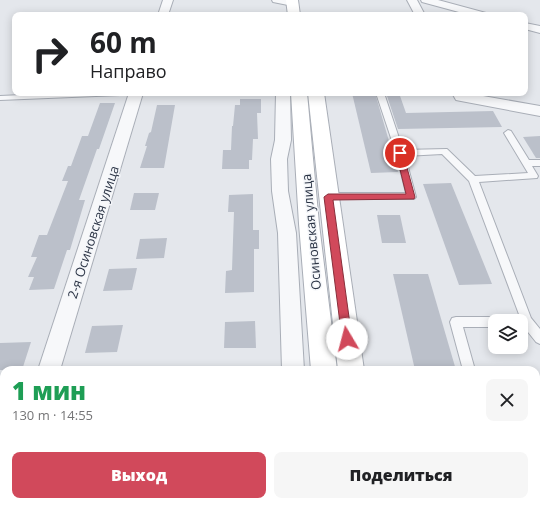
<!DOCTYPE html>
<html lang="ru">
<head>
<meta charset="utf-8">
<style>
	body { margin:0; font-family:"Open Sans",sans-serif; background:#f6f6f6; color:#202124; height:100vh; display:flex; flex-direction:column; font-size:15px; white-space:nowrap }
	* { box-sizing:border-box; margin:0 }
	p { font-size:13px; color:#757577 }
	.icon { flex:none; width:22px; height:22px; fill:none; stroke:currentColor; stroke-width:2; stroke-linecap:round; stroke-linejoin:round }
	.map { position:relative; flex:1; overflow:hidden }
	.drawer { position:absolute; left:0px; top:366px; width:540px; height:140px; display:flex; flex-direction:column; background:#fff; border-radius:12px 12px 0 0; box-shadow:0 2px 10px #0003 }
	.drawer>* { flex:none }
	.hud { position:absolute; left:12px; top:12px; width:516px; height:84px; border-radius:8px; box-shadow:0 2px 10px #0003; background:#fff; color:#202124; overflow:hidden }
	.buttons { position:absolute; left:488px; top:314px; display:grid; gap:8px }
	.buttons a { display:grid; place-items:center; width:40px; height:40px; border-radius:8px; background:#fff; box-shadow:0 2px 10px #0003; font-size:20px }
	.pin { position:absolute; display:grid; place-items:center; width:34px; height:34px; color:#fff; margin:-17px; border:2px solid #fff; border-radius:50%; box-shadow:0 1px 4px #0007 }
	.me { position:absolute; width:44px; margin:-22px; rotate:352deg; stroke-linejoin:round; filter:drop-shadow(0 0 3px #0008) }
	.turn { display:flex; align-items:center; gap:14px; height:84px; padding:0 12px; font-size:18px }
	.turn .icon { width:52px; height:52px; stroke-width:2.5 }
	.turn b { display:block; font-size:28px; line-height:34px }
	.round { display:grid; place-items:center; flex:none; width:42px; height:42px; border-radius:8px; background:#f6f6f6 }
	.summary { display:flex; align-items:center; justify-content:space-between; height:68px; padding:0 12px }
	h1 { font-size:24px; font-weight:800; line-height:30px; color:#1e9e55 }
	.action { display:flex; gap:8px; margin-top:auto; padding:8px 12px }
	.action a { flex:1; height:46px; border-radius:8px; background:#d1495b; color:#fff; font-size:16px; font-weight:800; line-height:46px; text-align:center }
	.action a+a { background:#f6f6f6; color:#202124 }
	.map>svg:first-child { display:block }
	.building { fill:#bbc0ca }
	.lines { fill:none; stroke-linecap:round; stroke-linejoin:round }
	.lane-casing { stroke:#a9aeb7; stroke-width:2 }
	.street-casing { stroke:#a9aeb7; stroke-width:2 }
	.secondary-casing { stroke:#a9aeb7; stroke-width:2 }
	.lane { fill:#f7f8fa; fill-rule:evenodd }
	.street { fill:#f7f8fa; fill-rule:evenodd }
	.secondary { fill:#fff; fill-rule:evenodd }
	.route { fill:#d1495b; stroke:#882f3b }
	.labels { text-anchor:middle; stroke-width:3; stroke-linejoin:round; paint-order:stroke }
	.street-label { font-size:13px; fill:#2b3445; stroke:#f4f6f9 }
</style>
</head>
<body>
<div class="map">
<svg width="540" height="506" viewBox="0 0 540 506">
	<rect width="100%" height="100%" fill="#e4e7ec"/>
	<g class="building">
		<path d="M352,93H375L398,172L371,173Z"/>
		<path d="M386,93H399L406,113L493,111L502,127L398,129Z"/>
		<path d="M240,99H261V113H257L258,139H253L252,160H249V169H222L223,150H231L232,126H233L235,105H240Z"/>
		<path d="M100,103H115L99,149H97L79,200H85L70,250H67L54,289L29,290L34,277H28L37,257H31L39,235H47L68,181H62L68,166H71L82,136H88Z"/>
		<path d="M157,105H175L164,168H140L147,146H145L149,133L151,132Z"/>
		<path d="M540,136V158H536L523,137Z"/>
		<path d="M451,183L471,232L492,284L459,285L423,184Z"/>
		<path d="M134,193H159L155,210H130Z"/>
		<path d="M253,194V230H259V249H254V292L225,293L226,271L232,270L234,212H228L229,195Z"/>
		<path d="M377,215H400L406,243H382Z"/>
		<path d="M167,238L164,258L136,259L140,239Z"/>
		<path d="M137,268L132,290L103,291L109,269Z"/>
		<path d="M393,274H428L456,370H415Z"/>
		<path d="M255,321L256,348H224L225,322Z"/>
		<path d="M123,325L117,352L85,353L92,326Z"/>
		<path d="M31,342L22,370H0V343Z"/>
	</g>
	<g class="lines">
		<g class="lane-casing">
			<g id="lane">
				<path d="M66,93H124L120,95L0,100V96Z"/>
				<path d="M376,93H384L403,150L447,149L475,176L528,173L504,133L508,130L511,131L529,160H540V166H532L538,176L537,178L479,182L531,318L540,329V344L536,342L524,327H521V321H516L520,317L469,181L442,154L405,156L416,197L414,199H325L323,197L328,193H406L396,153Z"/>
				<path d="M456,317H495L499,318L500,321H495V327H463L475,370H463L450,322L452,318Z"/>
				<rect x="240" y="502" width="14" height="4"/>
				<path d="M499,502H513L514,506H500Z"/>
			</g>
		</g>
		<g class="street-casing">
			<g id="street">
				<path d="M163,0H173L168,15H158Z"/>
				<path d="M272,0H294L298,3L293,6L273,2Z"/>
				<path d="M407,0H417L425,15H415Z"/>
				<path d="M421,0H438L486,13L487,15H470L422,2Z"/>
				<path d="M525,23L540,26V33L525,29Z"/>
				<path d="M129,93H143L60,370H38Z"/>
				<path d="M276,93H290L291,140L287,159L288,191L296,233L304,370H282L278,233L272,191L271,159L275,140Z"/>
				<path d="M452,93H466L540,106V116L461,101L456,100Z"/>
				<path d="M4,490V502H22L21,506H0V492Z"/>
				<rect x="284" y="502" width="28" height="4"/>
			</g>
		</g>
		<g class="secondary-casing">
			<g id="secondary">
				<path d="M286,0H298L300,15H288Z"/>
				<path d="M291,93H307L319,224L337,370H311L299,224Z"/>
				<path d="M308,93H324L364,370H338Z"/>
				<path d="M322,502H385V506H323Z"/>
			</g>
		</g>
		<use href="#lane" class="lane"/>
		<use href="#street" class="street"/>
		<use href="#secondary" class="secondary"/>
	</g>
	<path class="route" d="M400,150L403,153L415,197L414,199L333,200L352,339L351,342L347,344L343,342L342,339L324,197L328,194H406L396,153Z"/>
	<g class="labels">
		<g class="street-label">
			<text transform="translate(93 232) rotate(-72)" y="5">2-я Осиновская улица</text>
			<text transform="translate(311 232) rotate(-95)" y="5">Осиновская улица</text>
		</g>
	</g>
</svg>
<div class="buttons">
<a><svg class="icon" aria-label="layers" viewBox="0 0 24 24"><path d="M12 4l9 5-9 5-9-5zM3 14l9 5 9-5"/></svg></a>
</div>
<div class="pin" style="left:400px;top:153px;background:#d93025"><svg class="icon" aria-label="arrive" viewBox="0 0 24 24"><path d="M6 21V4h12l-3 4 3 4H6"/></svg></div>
<svg class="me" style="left:347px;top:339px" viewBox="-20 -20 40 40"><circle r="19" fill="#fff"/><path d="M0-13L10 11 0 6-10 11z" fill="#d1495b"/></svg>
<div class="hud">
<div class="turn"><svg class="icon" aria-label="right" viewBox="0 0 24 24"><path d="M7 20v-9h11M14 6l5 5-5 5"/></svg><div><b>60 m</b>Направо</div></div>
</div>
<section class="drawer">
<div class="summary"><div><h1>1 мин</h1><p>130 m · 14:55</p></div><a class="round"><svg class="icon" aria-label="close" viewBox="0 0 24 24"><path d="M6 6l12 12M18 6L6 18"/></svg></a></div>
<div class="action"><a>Выход</a><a>Поделиться</a></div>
</section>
</div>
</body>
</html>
